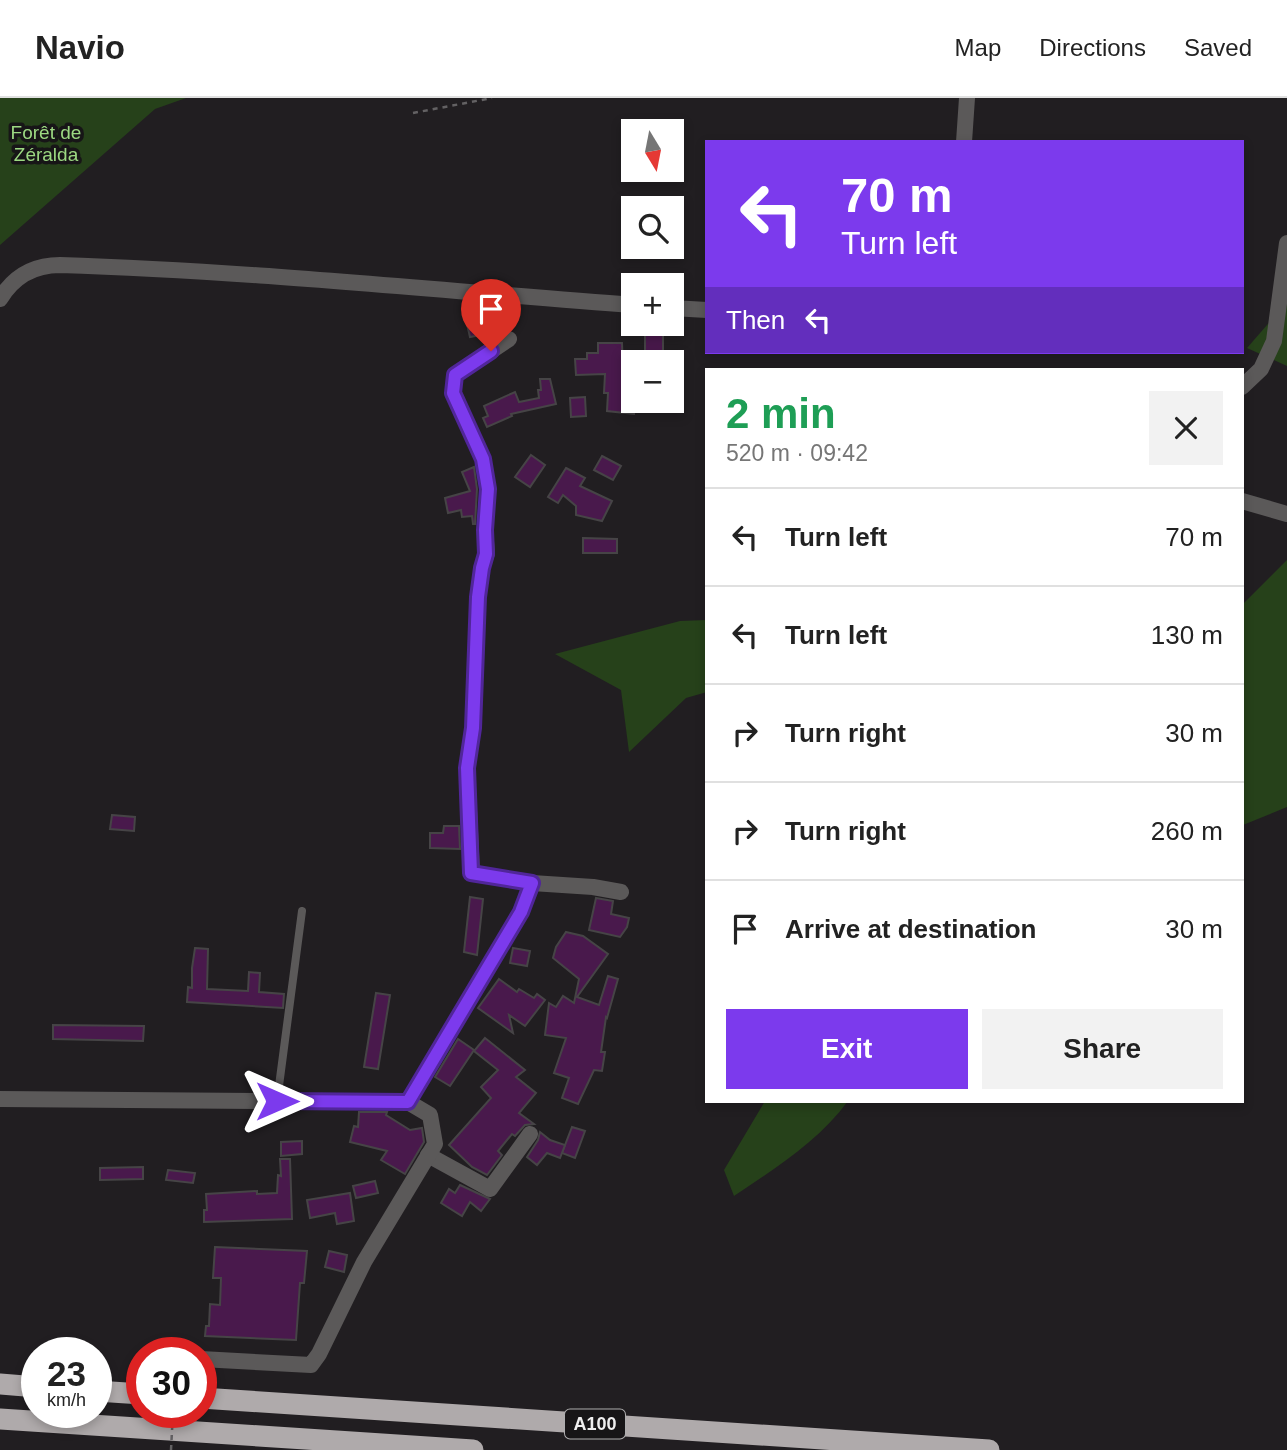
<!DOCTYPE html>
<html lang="en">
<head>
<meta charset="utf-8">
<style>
	body { margin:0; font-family:Helvetica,sans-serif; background:#f2f2f2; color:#222; height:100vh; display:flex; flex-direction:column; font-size:26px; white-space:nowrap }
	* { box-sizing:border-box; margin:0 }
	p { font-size:23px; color:#767676 }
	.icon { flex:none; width:38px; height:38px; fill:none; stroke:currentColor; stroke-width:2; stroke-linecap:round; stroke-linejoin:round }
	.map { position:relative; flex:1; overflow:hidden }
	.drawer { position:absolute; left:705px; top:270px; width:539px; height:735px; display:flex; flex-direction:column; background:#fff; border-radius:0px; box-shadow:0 4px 10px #0003 }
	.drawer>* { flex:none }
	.hud { position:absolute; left:705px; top:42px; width:539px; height:214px; border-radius:0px; box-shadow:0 4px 10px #0003; background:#7c3aed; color:#fff; overflow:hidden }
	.needle { width:46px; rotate:170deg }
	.fabs { position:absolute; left:621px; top:21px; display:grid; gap:14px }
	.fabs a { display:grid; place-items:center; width:63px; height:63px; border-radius:0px; background:#fff; box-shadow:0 4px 10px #0003; font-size:35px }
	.speed { position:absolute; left:21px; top:1239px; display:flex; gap:14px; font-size:35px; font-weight:700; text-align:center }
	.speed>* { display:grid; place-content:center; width:91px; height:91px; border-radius:50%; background:#fff; box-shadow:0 4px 10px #0003; line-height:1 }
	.speed small { font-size:18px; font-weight:400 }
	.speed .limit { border:10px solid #d22; background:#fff; color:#111 }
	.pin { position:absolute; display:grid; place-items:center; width:60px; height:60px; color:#fff; margin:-72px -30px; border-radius:50% 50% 50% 0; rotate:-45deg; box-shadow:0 0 7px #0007 }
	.pin .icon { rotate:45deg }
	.me { position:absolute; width:77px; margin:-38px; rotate:90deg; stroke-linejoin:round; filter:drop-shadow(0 0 5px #0008) }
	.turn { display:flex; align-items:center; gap:24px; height:147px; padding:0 21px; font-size:32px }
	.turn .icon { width:91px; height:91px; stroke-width:2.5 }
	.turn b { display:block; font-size:49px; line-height:60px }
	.then { display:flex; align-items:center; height:66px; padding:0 21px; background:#0003; gap:14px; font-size:26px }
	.round { display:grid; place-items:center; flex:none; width:74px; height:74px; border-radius:0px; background:#f2f2f2 }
	.overview { display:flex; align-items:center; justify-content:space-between; height:119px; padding:0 21px }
	h1 { font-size:42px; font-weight:800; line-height:52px; color:#1e9e55 }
	.button { display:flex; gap:14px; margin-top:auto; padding:14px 21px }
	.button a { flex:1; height:80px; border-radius:0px; background:#7c3aed; color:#fff; font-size:28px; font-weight:800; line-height:80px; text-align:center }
	.button a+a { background:#f2f2f2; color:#222 }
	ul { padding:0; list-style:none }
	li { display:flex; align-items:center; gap:21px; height:98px; padding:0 21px; border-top:2px solid #e0e0e0 }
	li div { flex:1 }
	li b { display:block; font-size:26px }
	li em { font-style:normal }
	header { display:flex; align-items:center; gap:42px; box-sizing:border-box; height:98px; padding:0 35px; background:#fff; border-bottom:2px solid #e0e0e0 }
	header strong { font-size:33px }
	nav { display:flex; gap:38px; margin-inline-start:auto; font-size:24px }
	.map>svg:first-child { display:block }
	.green { fill:#26411a }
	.building { fill:#49194c; stroke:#464446; stroke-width:2 }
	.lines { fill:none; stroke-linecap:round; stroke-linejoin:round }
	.path { stroke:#636163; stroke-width:2.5; stroke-dasharray:5 5; stroke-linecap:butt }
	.service { stroke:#5b5959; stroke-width:8 }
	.minor { stroke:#5b5959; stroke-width:16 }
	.motorway { stroke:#afaaab; stroke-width:21 }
	.path-bridge { stroke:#636163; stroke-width:2.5; stroke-dasharray:5 5; stroke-linecap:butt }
	.route-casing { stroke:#51269a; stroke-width:18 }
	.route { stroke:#7c3aed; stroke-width:12 }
	.labels { text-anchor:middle; stroke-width:7; stroke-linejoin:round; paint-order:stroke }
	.shield { fill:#171517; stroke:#aeadae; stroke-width:2 }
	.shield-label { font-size:18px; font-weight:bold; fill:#efeeef }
	.park-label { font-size:19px; fill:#9cd882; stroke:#171517 }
</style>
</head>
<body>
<header>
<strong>Navio</strong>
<nav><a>Map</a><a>Directions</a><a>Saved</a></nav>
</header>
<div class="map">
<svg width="1287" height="1352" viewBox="0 0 1287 1352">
	<rect width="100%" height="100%" fill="#211e21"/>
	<g class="green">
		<path d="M0,0H186L155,11L0,147Z"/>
		<path d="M1287,204V268L1247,250Z"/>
		<path d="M1287,462V709L1243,727V506Z"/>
		<path d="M707,522V594L686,600L629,654L621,592L555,556L680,523Z"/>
		<path d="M765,1003H848C819,1043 774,1071 734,1098L724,1072Z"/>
	</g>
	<g class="building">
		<path d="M488,218L491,235L470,239L467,226L478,224L477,220Z"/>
		<path d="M645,226H663V257L645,258Z"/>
		<path d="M598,245H622L623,272H630L631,298H634V303H635L634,316L607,313L608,295H604L605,276L576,277L575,261H587V255H598Z"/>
		<path d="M540,281H550L556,306L511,316L512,318L487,329L483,320L488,318L484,308L515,294L519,304L539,300L538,292H541Z"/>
		<path d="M585,299L586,318L571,319L570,300Z"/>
		<path d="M531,357L545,367L530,389L515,379Z"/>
		<path d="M602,358L621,368L613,382L594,372Z"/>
		<path d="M474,369L477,391L475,426H473L472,418L462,419L461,412L448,415L445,400L470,393L462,374Z"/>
		<path d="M566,370L585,380L580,388L612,403L602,423L576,417V408L563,397L558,405L548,399Z"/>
		<path d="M583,440L617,441V455H583Z"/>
		<path d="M112,717L135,719L134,733L110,731Z"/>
		<path d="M444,728H459L460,751L430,750V735H443Z"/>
		<path d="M470,799L483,801L477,857L464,854Z"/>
		<path d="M596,800L613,803L611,816L629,820L627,829L620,839L589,832Z"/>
		<path d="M566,834L583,838L608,856L577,899L599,907L608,878L618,881L607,920L606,919L601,954H605L602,973L594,972L578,1006L562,1000L569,980L554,975L566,940L545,937L549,905L556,909L563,898L574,905L579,881L553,860L556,849Z"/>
		<path d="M195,850L208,851L207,891L248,893L249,874L260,875L259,894L284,896L283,910L187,904L188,889L192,890V870Z"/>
		<path d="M513,850L530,853L527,868L510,865Z"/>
		<path d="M499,881L517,894L519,891L534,900L537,896L545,902L525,928L509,917L513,935L478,910Z"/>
		<path d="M376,895L390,897L378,971L364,969Z"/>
		<path d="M53,927L144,928L143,943L53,941Z"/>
		<path d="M485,940L525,972L516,979L536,995L519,1015L534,1026L525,1027L515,1038L512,1036L498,1053L502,1057L487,1077L472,1069L449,1047L491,1000L481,989L498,972L474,953Z"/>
		<path d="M458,941L474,952L450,988L435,979Z"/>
		<path d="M359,1014H387L386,1017L410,1032L422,1030L424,1044L405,1076L381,1062L387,1053L350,1044L354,1028L358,1029Z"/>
		<path d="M572,1029L585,1033L575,1060L562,1055Z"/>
		<path d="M540,1034L550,1042L565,1047L560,1060L547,1055L537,1067L527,1059L538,1042Z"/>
		<path d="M302,1043V1056L281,1058V1044Z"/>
		<path d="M280,1061H290L292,1121L204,1124V1112H207L206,1096L257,1093V1096L277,1095L278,1077L281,1078Z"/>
		<path d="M143,1069V1081L100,1082V1070Z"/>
		<path d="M168,1072L195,1075L193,1085L166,1082Z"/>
		<path d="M375,1083L378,1095L356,1100L353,1088Z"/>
		<path d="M460,1087L490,1101L481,1113L470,1104L462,1118L441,1105L449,1091L455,1095Z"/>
		<path d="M350,1095L354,1123L337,1126L335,1115L310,1120L307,1102Z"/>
		<path d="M215,1149L307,1153L304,1185H300L296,1242L205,1238L206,1228H209L210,1206L220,1207L221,1180H213Z"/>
		<path d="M329,1153L347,1157L344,1174L325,1169Z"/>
	</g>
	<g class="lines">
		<path class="path" d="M413,15L492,0"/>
		<path class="service" d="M277,1003L302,813"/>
		<g class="minor">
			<path d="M964,44L967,0"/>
			<path d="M0,201C14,178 34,167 60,167C252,173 442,193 634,207"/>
			<path d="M672,210L707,212"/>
			<path d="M509,241L455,277L453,294L483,361L488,391L485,432L487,455L482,470L478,499L473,630L467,670L472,775L532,785L593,789L621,794"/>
			<path d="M1242,289L1261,271L1274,243L1287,145"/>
			<path d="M1242,403L1287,416"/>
			<path d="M0,1001L408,1004L521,814L532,785"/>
			<path d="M428,1057L490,1091L530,1036"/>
			<path d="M201,1261L311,1267L319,1256L364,1164L435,1046L430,1017L408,1004"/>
		</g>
		<g class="motorway">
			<path d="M0,1286L37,1289"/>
			<path d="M96,1293L142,1296"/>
			<path d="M201,1300L989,1352"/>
			<path d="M0,1321L473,1352"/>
		</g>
		<path class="path-bridge" d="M171,1352L173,1314"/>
	</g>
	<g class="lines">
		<g class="route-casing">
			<path id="route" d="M277,1003L408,1004L521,814L532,785L471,775L467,670L473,630L478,499L482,470L486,456L485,432L488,391L483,361L453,295L455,277L491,253"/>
		</g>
		<use href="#route" class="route"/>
	</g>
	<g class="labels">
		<rect class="shield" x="565" y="1311.5" width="60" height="29" rx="5"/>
		<g class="shield-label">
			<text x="595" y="1332">A100</text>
		</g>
		<g class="park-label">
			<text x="46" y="41">Forêt de<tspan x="46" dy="22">Zéralda</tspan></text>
		</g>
	</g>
</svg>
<div class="fabs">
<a><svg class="needle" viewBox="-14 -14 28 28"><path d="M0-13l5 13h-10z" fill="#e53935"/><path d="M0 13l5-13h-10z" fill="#767676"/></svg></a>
<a><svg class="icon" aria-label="search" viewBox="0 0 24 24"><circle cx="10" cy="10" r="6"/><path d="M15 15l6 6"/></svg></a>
<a>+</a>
<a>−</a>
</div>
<div class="speed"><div>23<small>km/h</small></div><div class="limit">30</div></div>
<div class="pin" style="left:491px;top:253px;background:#d93025"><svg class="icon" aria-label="arrive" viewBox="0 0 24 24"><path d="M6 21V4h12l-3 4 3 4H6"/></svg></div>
<svg class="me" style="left:277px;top:1003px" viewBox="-20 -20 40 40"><path d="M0-17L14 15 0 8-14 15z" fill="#7c3aed" stroke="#fff" stroke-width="4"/></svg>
<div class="hud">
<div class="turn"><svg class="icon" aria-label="left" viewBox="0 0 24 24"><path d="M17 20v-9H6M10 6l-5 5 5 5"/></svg><div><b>70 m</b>Turn left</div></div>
<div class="then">Then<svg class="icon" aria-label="left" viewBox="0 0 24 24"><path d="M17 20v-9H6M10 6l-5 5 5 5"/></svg></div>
</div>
<section class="drawer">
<div class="overview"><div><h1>2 min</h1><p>520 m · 09:42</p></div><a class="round"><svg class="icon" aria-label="close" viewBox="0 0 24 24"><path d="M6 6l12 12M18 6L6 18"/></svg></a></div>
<ul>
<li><svg class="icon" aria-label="left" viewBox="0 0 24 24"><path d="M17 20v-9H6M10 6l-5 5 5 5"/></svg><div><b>Turn left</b></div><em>70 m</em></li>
<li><svg class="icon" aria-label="left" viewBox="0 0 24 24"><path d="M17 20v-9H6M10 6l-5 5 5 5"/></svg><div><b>Turn left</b></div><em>130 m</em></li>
<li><svg class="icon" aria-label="right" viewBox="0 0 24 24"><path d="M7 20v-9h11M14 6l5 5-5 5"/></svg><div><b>Turn right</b></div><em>30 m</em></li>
<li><svg class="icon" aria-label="right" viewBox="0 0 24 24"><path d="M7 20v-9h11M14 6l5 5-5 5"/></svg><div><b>Turn right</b></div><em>260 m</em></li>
<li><svg class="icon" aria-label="arrive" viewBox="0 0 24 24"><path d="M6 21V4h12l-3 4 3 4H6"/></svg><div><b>Arrive at destination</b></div><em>30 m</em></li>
</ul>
<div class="button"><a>Exit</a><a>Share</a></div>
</section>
</div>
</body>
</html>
